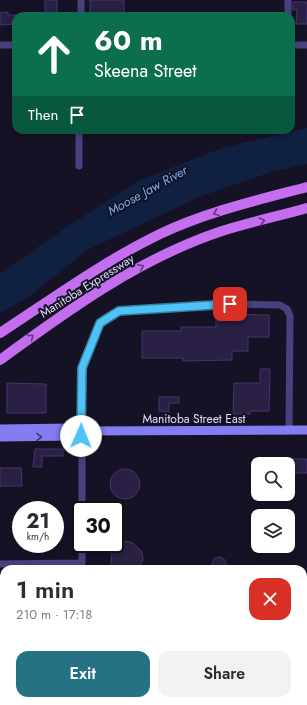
<!DOCTYPE html>
<html lang="en">
<head>
<meta charset="utf-8">
<style>
	body { margin:0; font-family:Jost,sans-serif; background:#f2f2f3; color:#2b2b33; height:100vh; display:flex; flex-direction:column; font-size:15px; white-space:nowrap }
	* { box-sizing:border-box; margin:0 }
	p { font-size:13px; color:#7c7c81 }
	.icon { flex:none; width:22px; height:22px; fill:none; stroke:currentColor; stroke-width:2; stroke-linecap:round; stroke-linejoin:round }
	.map { position:relative; flex:1; overflow:hidden }
	.panel { position:absolute; left:0px; top:565px; width:307px; height:140px; display:flex; flex-direction:column; background:#fff; border-radius:12px 12px 0 0; box-shadow:0 2px 6px #0003 }
	.panel>* { flex:none }
	.hud { position:absolute; left:12px; top:12px; width:283px; height:122px; border-radius:12px; box-shadow:0 2px 6px #0003; background:#0b6e4f; color:#fff; overflow:hidden }
	.tools { position:absolute; left:251px; top:457px; display:grid; gap:8px }
	.tools a { display:grid; place-items:center; width:44px; height:44px; border-radius:8px; background:#fff; box-shadow:0 2px 6px #0003; font-size:20px }
	.speed { position:absolute; left:12px; top:501px; display:flex; gap:8px; font-size:20px; font-weight:700; text-align:center }
	.speed>* { display:grid; place-content:center; width:52px; height:52px; border-radius:50%; background:#fff; box-shadow:0 2px 6px #0003; line-height:1 }
	.speed small { font-size:10px; font-weight:400 }
	.speed .limit { border:2px solid #111; border-radius:6px; background:#fff; color:#111 }
	.pin { position:absolute; display:grid; place-items:center; width:34px; height:34px; color:#fff; margin:-17px; border-radius:8px; box-shadow:0 2px 6px #0006 }
	.me { position:absolute; width:44px; margin:-22px; rotate:1deg; stroke-linejoin:round; filter:drop-shadow(0 0 3px #0008) }
	.turn { display:flex; align-items:center; gap:14px; height:84px; padding:0 16px; font-size:18px }
	.turn .icon { width:52px; height:52px; stroke-width:2.5 }
	.turn b { display:block; font-size:28px; line-height:34px }
	.then { display:flex; align-items:center; height:38px; padding:0 16px; background:#0003; gap:8px; font-size:15px }
	.round { display:grid; place-items:center; flex:none; width:42px; height:42px; border-radius:12px; background:#f2f2f3 }
	.head { display:flex; align-items:center; justify-content:space-between; height:68px; padding:0 16px }
	h1 { font-size:24px; font-weight:600; line-height:30px }
	.cta { display:flex; gap:8px; margin-top:auto; padding:8px 16px }
	.cta a { flex:1; height:46px; border-radius:12px; background:#247284; color:#fff; font-size:16px; font-weight:600; line-height:46px; text-align:center }
	.cta a+a { background:#f2f2f3; color:#2b2b33 }
	.map>svg:first-child { display:block }
	.water { fill:#102040 }
	.building { fill:#292044; stroke:#42356e }
	.lines { fill:none; stroke-linecap:round; stroke-linejoin:round }
	.street { stroke:#47427f; stroke-width:7 }
	.secondary { stroke:#847cf1; stroke-width:9 }
	.primary { stroke:#c46def; stroke-width:10 }
	.rail { stroke:#1bc9e6; stroke-width:2.5; stroke-dasharray:6 5; stroke-linecap:butt }
	.oneway { stroke:#643b80 }
	.oneway2 { stroke:#423c77 }
	.route-casing { stroke:#337fa1; stroke-width:10 }
	.route { stroke:#4fc3f7; stroke-width:7 }
	.labels { text-anchor:middle; stroke-width:4; stroke-linejoin:round; paint-order:stroke }
	.street-label { font-size:12px; fill:#e0dafb; stroke:#161225 }
	.water-label { font-size:13px; font-style:italic; fill:#74b1f0; stroke:#161225 }
</style>
</head>
<body>
<div class="map">
<svg width="307" height="705" viewBox="0 0 307 705">
	<rect width="100%" height="100%" fill="#161225"/>
	<path class="water" d="M307,128V164L271,172L199,197L87,250L30,296L0,313V274L68,226L138,181L222,148Z"/>
	<g class="building">
		<rect x="45" y="0" width="12" height="16"/>
		<rect x="90" y="0" width="34" height="16"/>
		<path d="M293,2H307V24H296L297,10H293Z"/>
		<path d="M8,12V15H16V24L0,25V13Z"/>
		<path d="M216,314L269,315V337H248V351H232V360L183,361V358H142V331H181V327H216Z"/>
		<path d="M260,369H270L269,411H250V414H233L234,383H260Z"/>
		<path d="M7,383L46,384V413H7Z"/>
		<path d="M159,397H179V403H169V412L159,411Z"/>
		<path d="M35,449H63V456H42V467H33Z"/>
		<rect x="290" y="459" width="17" height="14"/>
		<path d="M0,468H21L22,486H0Z"/>
		<circle cx="125" cy="484" r="15"/>
		<path d="M125,541L133,543L142,552L143,560L138,569H115L111,564L112,551L117,544Z"/>
		<circle cx="219" cy="564" r="7"/>
	</g>
	<g class="lines">
		<g class="street">
			<path d="M288,0V16"/>
			<path d="M81,16V0"/>
			<path d="M0,45H16"/>
			<path d="M291,45H307"/>
			<path d="M79,130V166"/>
			<path d="M82,510V368L100,323L119,311L230,304L280,305L287,309L290,316L289,430"/>
			<path d="M0,564L82,563V544"/>
		</g>
		<g class="secondary">
			<path d="M0,429L74,428L82,431L307,430"/>
			<path d="M0,437L74,436L82,431"/>
		</g>
		<g class="primary">
			<path d="M0,333C52,299 104,261 160,234C206,212 258,200 307,187"/>
			<path d="M0,360C68,310 140,258 222,231C250,222 279,216 307,208"/>
		</g>
		<g class="rail">
			<path d="M0,669L4,670"/>
			<path d="M0,695H4"/>
			<path d="M12,701L39,705"/>
			<path d="M43,701L71,705"/>
			<path d="M216,701L243,705"/>
			<path d="M276,701L304,705"/>
		</g>
	</g>
	<defs><path id="oneway-chevron" d="M-2-3.5L2.5 0L-2 3.5" fill="none" stroke-width="1.6" stroke-linecap="round" stroke-linejoin="round"/></defs>
	<g class="oneway">
		<use href="#oneway-chevron" transform="translate(216 213) rotate(160)"/>
		<use href="#oneway-chevron" transform="translate(262 221) rotate(-15)"/>
		<use href="#oneway-chevron" transform="translate(141 267) rotate(-27)"/>
		<use href="#oneway-chevron" transform="translate(31 337) rotate(-36)"/>
	</g>
	<use class="oneway2" href="#oneway-chevron" transform="translate(39 437)"/>
	<g class="lines">
		<g class="route-casing">
			<path id="route" d="M81,436L82,368L100,323L119,311L230,304"/>
		</g>
		<use href="#route" class="route"/>
	</g>
	<g class="labels">
		<g class="street-label">
			<text transform="translate(87 286) rotate(-32)" y="4">Manitoba Expressway</text>
			<text x="194" y="423">Manitoba Street East</text>
		</g>
		<g class="water-label">
			<text transform="translate(147 190) rotate(-29)" y="5">Moose Jaw River</text>
		</g>
	</g>
</svg>
<div class="tools">
<a><svg class="icon" aria-label="search" viewBox="0 0 24 24"><circle cx="10" cy="10" r="6"/><path d="M15 15l6 6"/></svg></a>
<a><svg class="icon" aria-label="layers" viewBox="0 0 24 24"><path d="M12 4l9 5-9 5-9-5zM3 14l9 5 9-5"/></svg></a>
</div>
<div class="speed"><div>21<small>km/h</small></div><div class="limit">30</div></div>
<div class="pin" style="left:230px;top:304px;background:#d93025"><svg class="icon" aria-label="arrive" viewBox="0 0 24 24"><path d="M6 21V4h12l-3 4 3 4H6"/></svg></div>
<svg class="me" style="left:81px;top:436px" viewBox="-20 -20 40 40"><circle r="19" fill="#fff"/><path d="M0-13L10 11 0 6-10 11z" fill="#4fc3f7"/></svg>
<div class="hud">
<div class="turn"><svg class="icon" aria-label="ahead" viewBox="0 0 24 24"><path d="M12 20V5M6 11l6-6 6 6"/></svg><div><b>60 m</b>Skeena Street</div></div>
<div class="then">Then<svg class="icon" aria-label="arrive" viewBox="0 0 24 24"><path d="M6 21V4h12l-3 4 3 4H6"/></svg></div>
</div>
<section class="panel">
<div class="head"><div><h1>1 min</h1><p>210 m · 17:18</p></div><a class="round" style="background:#d93025;color:#fff"><svg class="icon" aria-label="close" viewBox="0 0 24 24"><path d="M6 6l12 12M18 6L6 18"/></svg></a></div>
<div class="cta"><a>Exit</a><a>Share</a></div>
</section>
</div>
</body>
</html>
